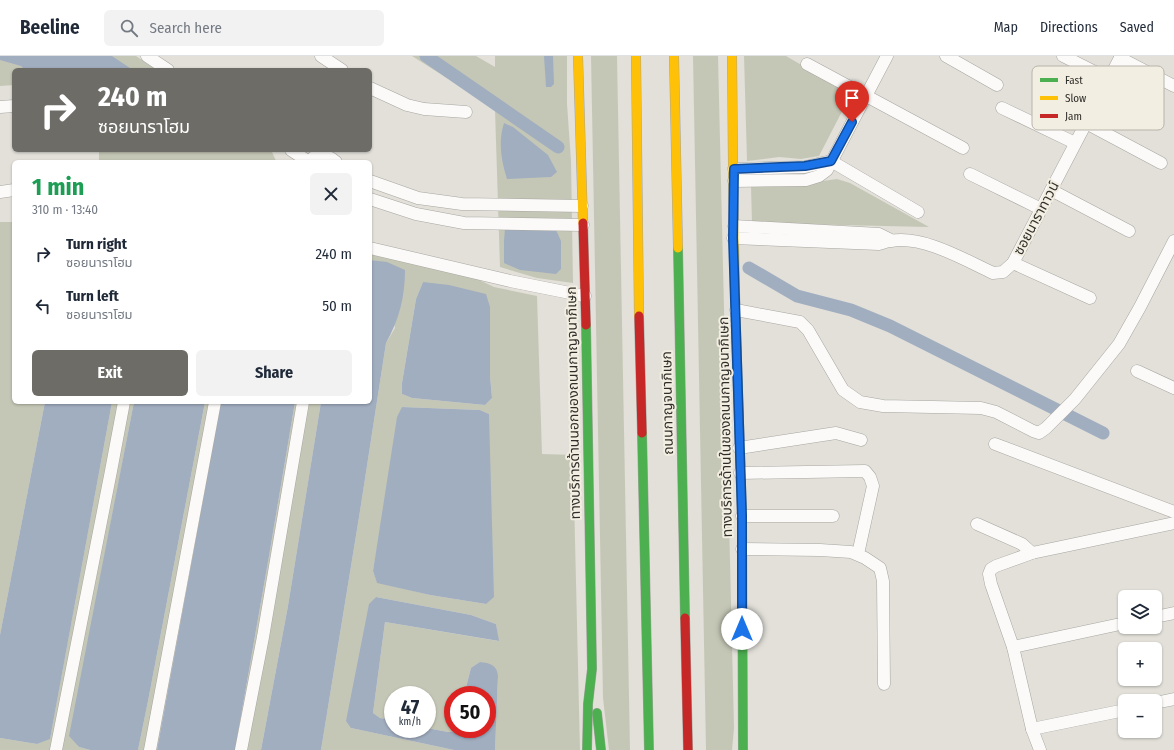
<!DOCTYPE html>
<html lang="en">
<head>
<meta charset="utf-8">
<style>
	body { margin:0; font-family:"Fira Sans Condensed","Noto Sans Thai",sans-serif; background:#f2f2f3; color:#1f2937; height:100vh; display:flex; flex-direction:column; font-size:15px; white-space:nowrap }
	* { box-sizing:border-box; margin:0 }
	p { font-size:13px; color:#747a83 }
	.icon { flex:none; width:22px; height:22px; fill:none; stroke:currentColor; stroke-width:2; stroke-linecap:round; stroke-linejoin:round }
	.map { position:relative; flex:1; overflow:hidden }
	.sheet { position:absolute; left:12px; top:104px; width:360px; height:244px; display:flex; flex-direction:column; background:#fff; border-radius:6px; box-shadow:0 1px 3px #0004 }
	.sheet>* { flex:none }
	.banner { position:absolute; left:12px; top:12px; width:360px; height:84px; border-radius:6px; box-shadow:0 1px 3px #0004; background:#6e6c67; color:#fff; overflow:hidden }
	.controls { position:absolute; left:1118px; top:534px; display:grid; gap:8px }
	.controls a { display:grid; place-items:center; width:44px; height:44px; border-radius:6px; background:#fff; box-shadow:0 1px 3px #0004; font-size:20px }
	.speed { position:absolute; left:384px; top:630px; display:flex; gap:8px; font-size:20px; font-weight:700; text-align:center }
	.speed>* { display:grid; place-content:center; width:52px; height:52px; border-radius:50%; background:#fff; box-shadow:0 1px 3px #0004; line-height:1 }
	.speed small { font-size:10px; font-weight:400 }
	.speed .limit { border:6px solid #d22; background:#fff; color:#111 }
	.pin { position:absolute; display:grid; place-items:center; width:34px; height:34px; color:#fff; margin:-41px -17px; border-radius:50% 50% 50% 0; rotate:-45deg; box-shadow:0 0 4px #0007 }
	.pin .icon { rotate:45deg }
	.me { position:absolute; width:44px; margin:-22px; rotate:0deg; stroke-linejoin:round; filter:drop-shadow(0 0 3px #0008) }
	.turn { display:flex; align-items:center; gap:14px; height:84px; padding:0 20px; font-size:18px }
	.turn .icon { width:52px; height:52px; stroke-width:2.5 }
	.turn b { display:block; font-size:28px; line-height:34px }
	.round { display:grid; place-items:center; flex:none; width:42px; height:42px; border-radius:6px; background:#f2f2f3 }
	.headline { display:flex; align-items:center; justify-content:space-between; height:68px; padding:0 20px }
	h1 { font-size:24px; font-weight:700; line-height:30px; color:#1e9e55 }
	.action { display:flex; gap:8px; margin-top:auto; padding:8px 20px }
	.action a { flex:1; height:46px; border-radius:6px; background:#6e6c67; color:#fff; font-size:16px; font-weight:700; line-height:46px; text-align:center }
	.action a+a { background:#f2f2f3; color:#1f2937 }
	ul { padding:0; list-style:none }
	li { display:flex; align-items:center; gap:12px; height:52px; padding:0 20px }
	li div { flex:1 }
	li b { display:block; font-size:15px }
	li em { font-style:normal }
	header { display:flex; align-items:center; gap:24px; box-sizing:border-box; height:56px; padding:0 20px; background:#fff; border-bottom:1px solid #e0e1e3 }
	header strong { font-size:19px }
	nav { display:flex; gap:22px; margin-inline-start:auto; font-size:14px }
	.search { width:280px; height:36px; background:#f2f2f3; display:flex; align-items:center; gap:10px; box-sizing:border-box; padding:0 14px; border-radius:6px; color:#747a83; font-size:15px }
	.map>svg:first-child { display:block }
	.green { fill:#c5c7b6; fill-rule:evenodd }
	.water { fill:#a1aec0 }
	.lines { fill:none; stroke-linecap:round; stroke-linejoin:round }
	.canal { stroke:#a1aec0; stroke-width:13 }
	.street-casing { stroke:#a7a6a0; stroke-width:13 }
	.fast-casing { stroke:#a7a6a0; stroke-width:10 }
	.slow-casing { stroke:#a7a6a0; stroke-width:10 }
	.jam-casing { stroke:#a7a6a0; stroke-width:10 }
	.street { stroke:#fbfaf9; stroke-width:12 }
	.fast { stroke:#4caf50; stroke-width:9 }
	.slow { stroke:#ffc107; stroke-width:9 }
	.jam { stroke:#c62828; stroke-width:9 }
	.route-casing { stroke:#114b97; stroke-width:10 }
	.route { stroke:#1a73e8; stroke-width:7 }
	.labels { text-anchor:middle; stroke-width:4; stroke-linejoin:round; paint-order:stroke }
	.street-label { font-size:14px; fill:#302e2a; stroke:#f3eee2 }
	.key { fill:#f3eee2; stroke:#b8b4ab; stroke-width:1 }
	.key-label { font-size:11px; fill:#302e2a }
</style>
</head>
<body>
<header>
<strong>Beeline</strong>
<div class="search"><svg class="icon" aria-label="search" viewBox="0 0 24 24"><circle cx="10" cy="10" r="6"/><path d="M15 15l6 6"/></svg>Search here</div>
<nav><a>Map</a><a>Directions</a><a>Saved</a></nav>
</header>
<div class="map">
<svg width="1174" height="694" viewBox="0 0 1174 694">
	<rect width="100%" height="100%" fill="#e2e0d9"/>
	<g class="green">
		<path d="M0,0H136L156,14H14V29L0,30Z"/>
		<path d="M412,0H476L495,11V0H567V48L571,105L573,227L537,222L500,211L495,54L469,36Z"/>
		<path d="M591,0H617L630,694H609L603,642Z"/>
		<path d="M693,0H718L734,672L732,694H706Z"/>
		<path d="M744,0H786L848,36L850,40L819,100L801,103L779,101L747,105Z"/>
		<path d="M99,94H269L272,96L276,105L99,106Z"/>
		<path d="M837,123L850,127L929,171L752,167L751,130L794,129Z"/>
		<path d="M0,166H14V346H45L0,579Z"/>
		<path d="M370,197L475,222L494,231L537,240L542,398L573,399L580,694H495L498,620L471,612L464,639H453V673H466V675L448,676L427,672V639H393V664L380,662L373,657L385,566L498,585L496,568L471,559L376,541L351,672L454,694H321L360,455L386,287L395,272L387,207L370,204ZM423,226L490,320L492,342L485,349L412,342L402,338V327L416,243ZM402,351L480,354L489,358L486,548L430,539L377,526L373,515Z"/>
		<path d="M112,346H134L70,680L79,691L90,694H0V682L37,688L50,682Z"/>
		<path d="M205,346H221L157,694H138L148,645Z"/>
		<path d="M295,346H321L288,550L261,694H235L269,500Z"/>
	</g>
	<g class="water">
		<path d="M0,0H112L133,14H25L21,10L0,4Z"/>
		<path d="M544,0H553L554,28L551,31H546Z"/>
		<path d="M504,67L513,71L548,99L557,116L551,121L507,123C501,104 498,86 504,67Z"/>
		<path d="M505,172L556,174L561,185V213L556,218L520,214L504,207V185Z"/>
		<path d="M370,204L387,206L405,214C405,241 399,264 386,287L360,455L321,694H261L288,550L321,346H370Z"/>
		<path d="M423,226L449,229L486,238L490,251V320L492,342L485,349L412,342L402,338V327L416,243Z"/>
		<path d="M45,346H112L50,683L37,688L0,682V579Z"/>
		<path d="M134,346H205L148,645L138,694H90L79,691L69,680Z"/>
		<path d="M221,346H295L269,500L235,694H157Z"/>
		<path d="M402,351L480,354L489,358L494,541L486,548L430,539L377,527L373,515L397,361Z"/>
		<path d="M376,541L471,559L496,568L499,585L385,566L373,657L380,662L393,664V673H427V672L448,676L466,675V673H487V639H464L471,612L480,606C490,607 497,609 498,620L495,694H454L351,672L346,665L369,548Z"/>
	</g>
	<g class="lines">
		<g class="canal">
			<path d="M426,0L558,91"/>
			<path d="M749,212L797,240L851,254L890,270L1103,377"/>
		</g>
		<g class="street-casing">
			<g id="street">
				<path d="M147,0L168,14"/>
				<path d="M321,0L342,14"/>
				<path d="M946,0L997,29"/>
				<path d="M1063,0L1109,23"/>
				<path d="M1120,2L1174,30"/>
				<path d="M807,8L963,92"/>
				<path d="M370,32L407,49L424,53L466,56"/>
				<path d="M0,51L14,50"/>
				<path d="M1002,52L1075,87"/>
				<path d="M1086,67L1161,107"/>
				<path d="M291,94L309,106"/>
				<path d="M831,105L918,156"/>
				<path d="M309,106C316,95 328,99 336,106"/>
				<path d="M734,113L805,111L831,105"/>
				<path d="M970,118L1041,153"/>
				<path d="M370,125L418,142L462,148L582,150"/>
				<path d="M734,125L806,124L819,120L827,114L887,0"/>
				<path d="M1051,134L1129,175"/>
				<path d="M0,136L14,134"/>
				<path d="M370,143L416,158L464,167L583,169"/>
				<path d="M734,170L879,178L891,184"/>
				<path d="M733,182L879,188C883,187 887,185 891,185C923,179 965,204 993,217L1003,216L1013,207L1121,0"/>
				<path d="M370,192L510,225L585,240"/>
				<path d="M1013,207L1090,242"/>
				<path d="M736,254L800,266L808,274L843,334L860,346L883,350L981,352L996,356L1033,375L1039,377L1046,372L1075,343L1119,288L1140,251L1174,185"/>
				<path d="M1137,315L1174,332"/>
				<path d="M995,388L1174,456"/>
				<path d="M739,392L836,377L861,384"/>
				<path d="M740,417L865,415L870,421L873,430L858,498"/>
				<path d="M742,460H833"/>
				<path d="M977,468L1022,488L1032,497"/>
				<path d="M742,493L820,494L851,496L865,502L880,512L883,525L884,628"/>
				<path d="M1155,561L1174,557"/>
				<path d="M1013,591L1125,567"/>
				<path d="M1155,647L1174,643"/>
				<path d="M1032,673L1125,654"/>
				<path d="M56,694L111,415L124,346"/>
				<path d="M150,694L215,346"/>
				<path d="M241,694L263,581L303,346"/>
				<path d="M1040,694L1032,673L1013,591L991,528L989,518L991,513L996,510L1032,497L1174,467"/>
			</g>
		</g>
		<g class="fast-casing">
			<g id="fast">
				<path d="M678,192L685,562"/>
				<path d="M586,269L592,613L588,648L587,694"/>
				<path d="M736,272L742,460L743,694"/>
				<path d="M642,377L649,694"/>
				<path d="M597,657L601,694"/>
			</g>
		</g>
		<g class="slow-casing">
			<g id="slow">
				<path d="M578,0L583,167"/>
				<path d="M636,0L639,260"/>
				<path d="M674,0L678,192"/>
				<path d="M732,0C733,91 733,181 736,272"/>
			</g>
		</g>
		<g class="jam-casing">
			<g id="jam">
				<path d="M583,167L586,269"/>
				<path d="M639,260L642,377"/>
				<path d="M685,562L688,694"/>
			</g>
		</g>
		<use href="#street" class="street"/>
		<use href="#fast" class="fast"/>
		<use href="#slow" class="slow"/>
		<use href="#jam" class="jam"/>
	</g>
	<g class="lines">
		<g class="route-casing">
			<path id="route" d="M742,573V460L733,182L734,113L805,110L831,105L852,66"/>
		</g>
		<use href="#route" class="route"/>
	</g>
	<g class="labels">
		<g class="street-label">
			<text transform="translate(1036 162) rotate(-62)" y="5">ซอยนาราทาวน์</text>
			<text transform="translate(573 347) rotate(-91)" y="5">ทางบริการด้านนอกของถนนกาญจนาภิเษก</text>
			<text transform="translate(667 347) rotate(-91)" y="5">ถนนกาญจนาภิเษก</text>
			<text transform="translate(725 371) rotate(-91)" y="5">ทางบริการด้านในของถนนกาญจนาภิเษก</text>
		</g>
	</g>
	<rect x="1032" y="10" width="132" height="64" rx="6" class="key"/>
	<rect x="1040" y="22" width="18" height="4" fill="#4caf50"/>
	<rect x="1040" y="40" width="18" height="4" fill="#ffc107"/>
	<rect x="1040" y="58" width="18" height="4" fill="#c62828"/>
	<g class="key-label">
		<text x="1065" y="28">Fast</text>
		<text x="1065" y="46">Slow</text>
		<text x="1065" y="64">Jam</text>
	</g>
</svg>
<div class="controls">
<a><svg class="icon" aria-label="layers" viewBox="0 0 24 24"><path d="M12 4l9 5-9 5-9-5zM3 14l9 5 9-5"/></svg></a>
<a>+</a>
<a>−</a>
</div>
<div class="speed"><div>47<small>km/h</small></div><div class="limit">50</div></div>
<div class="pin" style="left:852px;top:66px;background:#d93025"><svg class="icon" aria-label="arrive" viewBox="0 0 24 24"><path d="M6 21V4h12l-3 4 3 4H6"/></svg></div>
<svg class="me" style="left:742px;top:573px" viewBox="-20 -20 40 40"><circle r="19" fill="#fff"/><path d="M0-13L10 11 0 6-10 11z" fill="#1a73e8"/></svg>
<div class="banner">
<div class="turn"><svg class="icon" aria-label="right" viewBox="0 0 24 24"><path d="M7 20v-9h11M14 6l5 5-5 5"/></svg><div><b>240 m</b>ซอยนาราโฮม</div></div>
</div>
<section class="sheet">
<div class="headline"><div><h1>1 min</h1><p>310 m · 13:40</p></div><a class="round"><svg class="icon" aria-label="close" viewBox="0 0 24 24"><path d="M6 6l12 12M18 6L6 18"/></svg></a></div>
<ul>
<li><svg class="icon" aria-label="right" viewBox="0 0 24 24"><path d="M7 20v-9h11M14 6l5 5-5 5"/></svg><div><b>Turn right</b><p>ซอยนาราโฮม</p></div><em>240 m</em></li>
<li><svg class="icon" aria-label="left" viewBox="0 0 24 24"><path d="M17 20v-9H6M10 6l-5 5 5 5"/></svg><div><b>Turn left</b><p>ซอยนาราโฮม</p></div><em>50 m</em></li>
</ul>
<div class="action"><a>Exit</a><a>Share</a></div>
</section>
</div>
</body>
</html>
